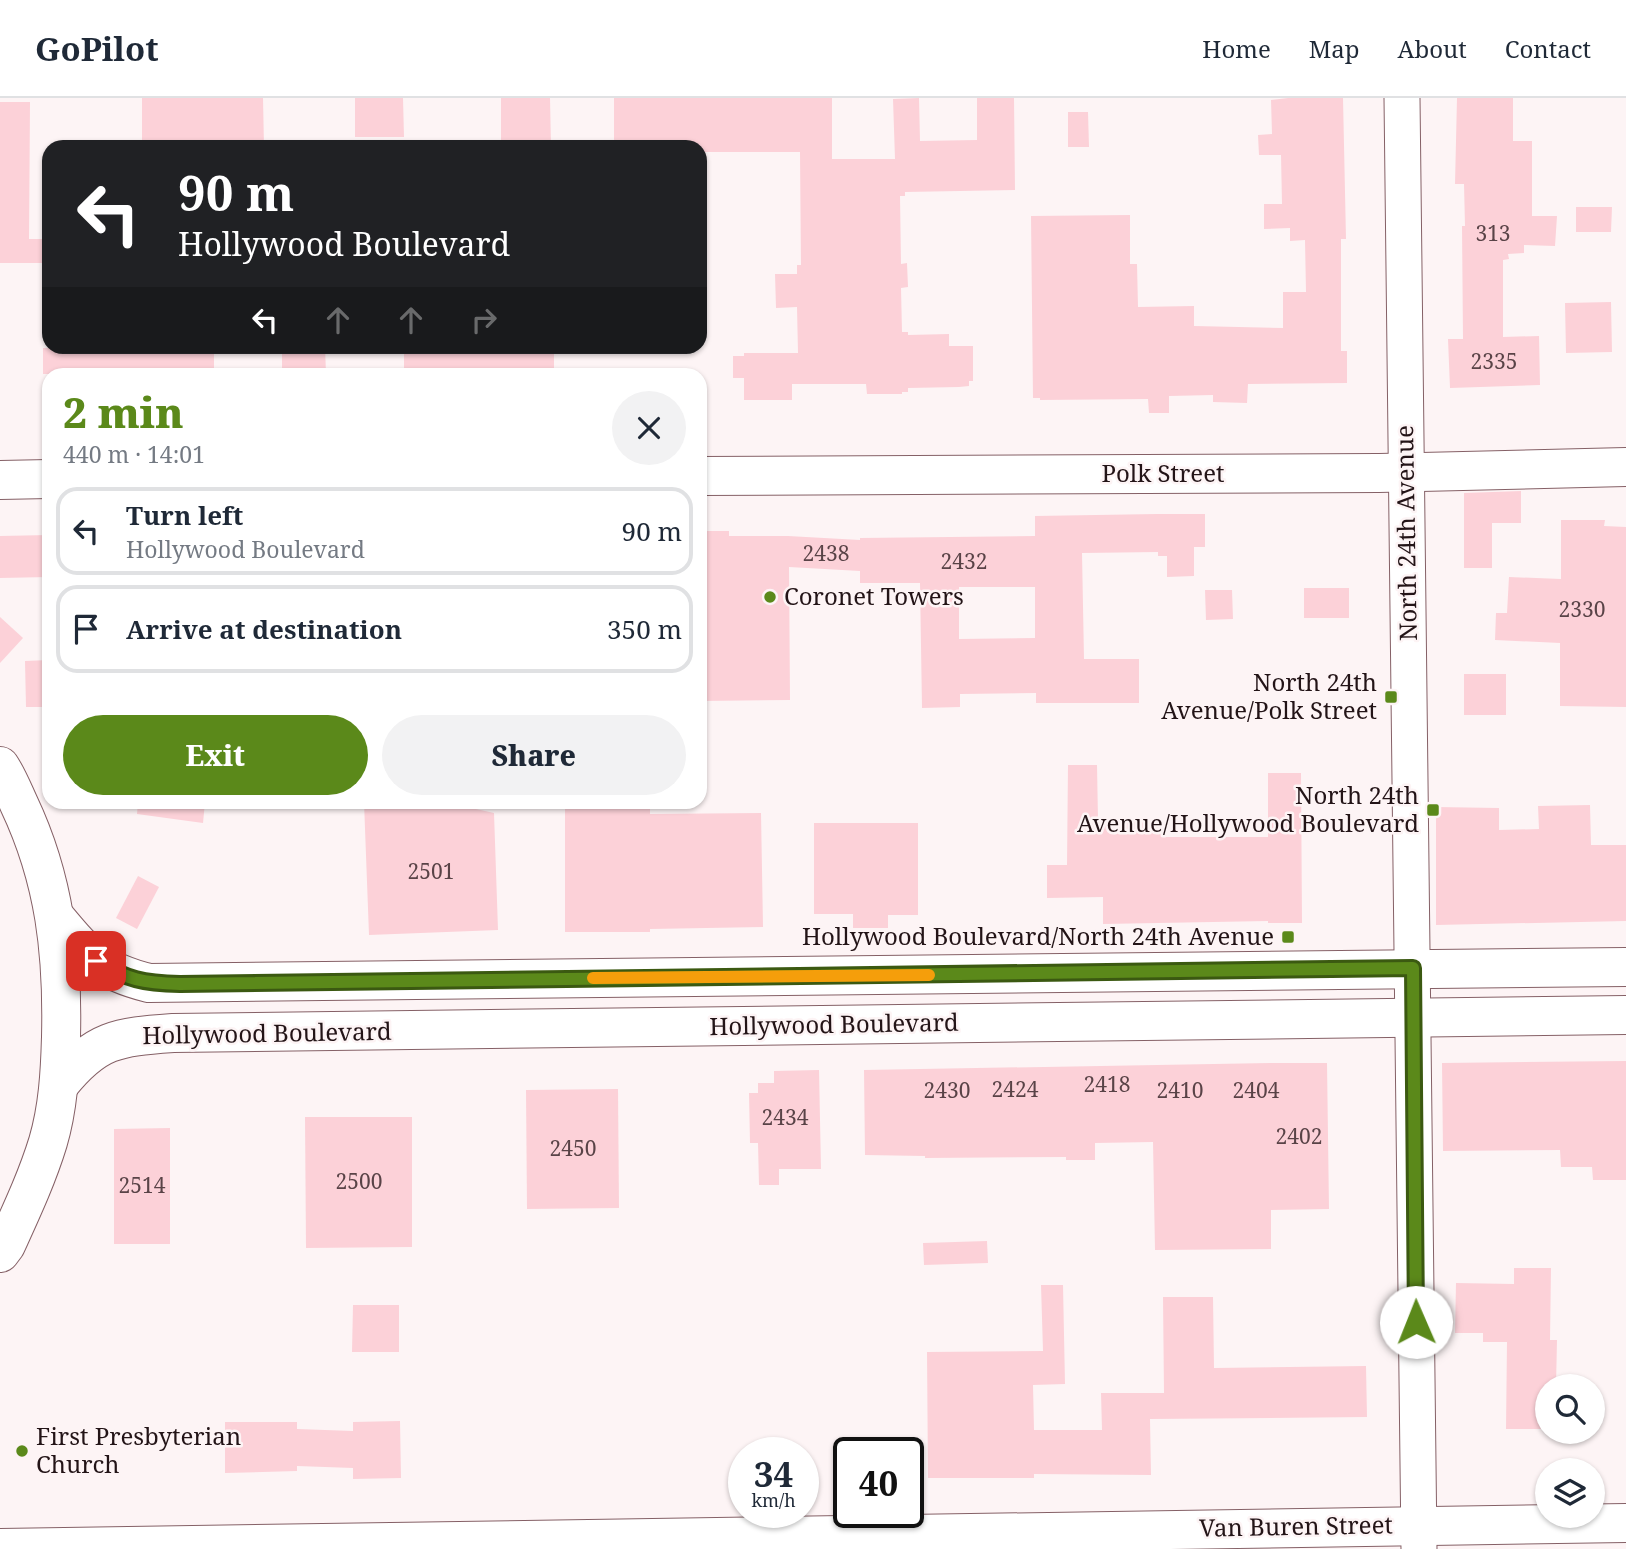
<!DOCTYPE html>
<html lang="en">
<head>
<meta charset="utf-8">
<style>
	body { margin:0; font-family:"Noto Serif",serif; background:#f2f2f3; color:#1f2937; height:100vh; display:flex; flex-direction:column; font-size:26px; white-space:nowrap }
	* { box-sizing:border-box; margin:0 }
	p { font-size:23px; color:#747a83 }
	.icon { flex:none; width:38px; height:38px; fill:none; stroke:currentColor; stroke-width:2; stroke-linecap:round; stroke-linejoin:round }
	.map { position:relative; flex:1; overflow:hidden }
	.details { position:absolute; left:42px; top:270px; width:665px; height:441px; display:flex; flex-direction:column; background:#fff; border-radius:21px; box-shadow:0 2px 5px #0004 }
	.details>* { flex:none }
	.top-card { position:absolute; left:42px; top:42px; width:665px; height:214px; border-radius:21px; box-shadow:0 2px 5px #0004; background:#202124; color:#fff; overflow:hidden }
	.buttons { position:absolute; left:1535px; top:1276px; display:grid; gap:14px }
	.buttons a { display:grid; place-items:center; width:70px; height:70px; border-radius:50%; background:#fff; box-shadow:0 2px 5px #0004; font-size:35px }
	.speed { position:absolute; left:728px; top:1339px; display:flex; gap:14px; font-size:35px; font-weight:700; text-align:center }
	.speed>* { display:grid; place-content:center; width:91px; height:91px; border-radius:50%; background:#fff; box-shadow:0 2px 5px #0004; line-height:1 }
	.speed small { font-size:18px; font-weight:400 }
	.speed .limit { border:4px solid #111; border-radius:10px; background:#fff; color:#111 }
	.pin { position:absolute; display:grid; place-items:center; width:60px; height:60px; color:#fff; margin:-30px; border-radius:14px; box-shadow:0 4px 10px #0006 }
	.me { position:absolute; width:77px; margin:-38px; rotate:359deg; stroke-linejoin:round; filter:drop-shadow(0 0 5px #0008) }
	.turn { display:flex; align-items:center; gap:24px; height:147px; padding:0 21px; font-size:32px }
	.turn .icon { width:91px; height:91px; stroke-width:2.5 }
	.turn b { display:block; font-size:49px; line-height:60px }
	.lanes { display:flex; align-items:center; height:66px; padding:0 21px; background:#0003; justify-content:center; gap:35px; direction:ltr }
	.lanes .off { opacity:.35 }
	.round { display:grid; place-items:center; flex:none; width:74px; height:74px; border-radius:37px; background:#f2f2f3 }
	.overview { display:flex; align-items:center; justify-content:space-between; height:119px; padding:0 21px }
	h1 { font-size:42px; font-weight:800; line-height:52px; color:#5b891a }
	.action { display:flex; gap:14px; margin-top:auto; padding:14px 21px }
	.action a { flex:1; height:80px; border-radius:42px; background:#5b891a; color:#fff; font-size:28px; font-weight:800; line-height:80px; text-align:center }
	.action a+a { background:#f2f2f3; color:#1f2937 }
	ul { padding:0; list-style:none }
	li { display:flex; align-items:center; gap:21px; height:88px; margin:0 14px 10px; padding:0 7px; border:4px solid #e0e1e3; border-radius:21px }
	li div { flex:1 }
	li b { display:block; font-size:26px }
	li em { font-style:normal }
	header { display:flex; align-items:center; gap:42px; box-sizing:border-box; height:98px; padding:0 35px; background:#fff; border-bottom:2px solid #e0e1e3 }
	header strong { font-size:33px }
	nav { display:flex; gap:38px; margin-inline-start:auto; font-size:24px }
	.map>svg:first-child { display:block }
	.building { fill:#fcd1d8; fill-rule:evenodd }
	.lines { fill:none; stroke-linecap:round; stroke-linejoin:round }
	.minor-casing { stroke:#856066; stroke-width:37 }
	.major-casing { stroke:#856066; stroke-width:40 }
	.minor { stroke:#fff; stroke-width:35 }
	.major { stroke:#fff; stroke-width:38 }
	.route-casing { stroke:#3b5911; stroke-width:18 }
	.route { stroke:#5b891a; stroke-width:12 }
	.slow { stroke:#f59e0b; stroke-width:12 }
	.poi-dot { fill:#5b891a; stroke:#fdf4f5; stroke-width:2.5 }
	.labels { text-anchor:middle; stroke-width:5; stroke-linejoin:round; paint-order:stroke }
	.number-label { font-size:21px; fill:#594347 }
	.street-label { font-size:24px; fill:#231417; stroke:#fdf4f5 }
	.poi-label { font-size:24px; fill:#231417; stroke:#fdf4f5; text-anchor:end }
</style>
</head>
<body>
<header>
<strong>GoPilot</strong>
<nav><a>Home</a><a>Map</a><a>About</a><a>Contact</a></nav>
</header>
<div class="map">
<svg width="1626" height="1451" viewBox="0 0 1626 1451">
	<rect width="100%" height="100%" fill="#fdf4f5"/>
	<g class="building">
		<path d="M142,0H263L264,49H142Z"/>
		<path d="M355,0H403L404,39H355Z"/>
		<path d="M501,0H550L551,49H501Z"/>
		<path d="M614,0H832V61H895L893,1L919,0L920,43L977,42V0H1014L1015,92L905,94V98H900L901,166L907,165L908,189L901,190L902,234H908V237L949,236V248H973V283H969V288L959,289L908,290V294H902V296H867L866,286H792V302H744V280H733V258H744V255H798L797,209L776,210L775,176H797V167H801L800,54H700V49H614Z"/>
		<path d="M1288,0H1343L1346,141H1341V253H1347V285L1248,286L1247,305L1213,304V297L1169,298V315H1149L1148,301L1040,302V300H1033L1031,118L1130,117V166H1137L1138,209L1194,208V228L1283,230V194H1306L1305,142L1290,143V130L1264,131V106H1282L1281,57H1259L1258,37L1272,36L1271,2Z"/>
		<path d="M1457,0H1513V43H1532V118H1557L1555,148L1524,147V155L1508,156L1509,161L1503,162V239L1539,238L1540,287L1450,290L1448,241H1463L1462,128H1465L1464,86H1455Z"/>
		<path d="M0,4H30L29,141H49V165H0Z"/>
		<path d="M1068,14H1088L1089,49H1068Z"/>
		<path d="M1576,109H1612L1611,134H1576Z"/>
		<path d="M1611,204L1612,254L1566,255L1565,205Z"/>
		<path d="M164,248H214V276H43V250L164,252Z"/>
		<path d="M282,248H325L326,276H282Z"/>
		<rect x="404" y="248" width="150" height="28"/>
		<path d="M1521,393V425H1492V470H1464V395Z"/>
		<path d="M1157,416H1205V449H1194V478L1167,479V458H1158V454L1082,455L1084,561H1139V605H1036V595L960,596V609L922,610L920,485H860V473L789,469L790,602L700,603V433H729V438H788L860,442V440L1035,438V418ZM959,489H1035V540L959,541Z"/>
		<path d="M1561,422H1605L1604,428L1626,429V609L1560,608V545L1495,542L1496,515H1507L1509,479L1561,481Z"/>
		<path d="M49,437V479L0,480V438Z"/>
		<rect x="1304" y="490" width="45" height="30"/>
		<path d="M1205,492H1232L1233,521L1206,522Z"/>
		<path d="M0,519L23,540L0,565Z"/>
		<path d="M49,562V609H26L25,563Z"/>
		<rect x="1464" y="576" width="42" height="41"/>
		<path d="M1068,667H1097L1098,722H1161V739H1268V675H1301L1302,825H1268V823L1103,826V799L1047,800V767H1067Z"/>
		<path d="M138,704H205L203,725L137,716Z"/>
		<path d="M364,704H458V707L494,715L498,832L369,837Z"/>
		<path d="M565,705H650V716L761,715L763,829L650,831V834H565Z"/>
		<path d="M1590,707L1591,747H1626V823L1436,827V709L1499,710V732L1539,731L1538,708Z"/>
		<path d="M814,725H918V817H888V830H853V816H814Z"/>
		<path d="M138,778L159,789L137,831L116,820Z"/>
		<path d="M1626,963V1082H1593L1592,1069H1561L1560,1052L1443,1053L1442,965Z"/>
		<path d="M1270,965H1327L1329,1111L1271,1112V1151L1155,1152L1153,1044L1095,1045V1062H1066V1059L925,1060V1058L865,1057L864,972Z"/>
		<path d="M819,972L821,1071H779V1087H759L758,1045H750L749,995H758V985H774V973Z"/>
		<path d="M618,991L619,1110L527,1111L526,992Z"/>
		<path d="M305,1019H412V1149L306,1150Z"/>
		<path d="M170,1030V1146H114V1031Z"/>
		<path d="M987,1143L988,1165L924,1167L923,1145Z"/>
		<path d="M1514,1170H1551L1550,1242H1557L1556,1288H1547V1331H1506L1507,1244H1483V1235H1455L1456,1185L1514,1186Z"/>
		<path d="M1041,1187H1063L1065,1286L1033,1287L1034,1332H1102L1101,1295H1164L1163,1199H1213L1214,1270L1366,1268L1367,1319L1150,1321L1151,1377L1034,1376V1380H928L927,1254L1043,1253Z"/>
		<path d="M353,1207H399V1254H352Z"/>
		<path d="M400,1323L401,1380L353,1381V1370L297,1368V1373L225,1375V1324H297V1331L353,1333V1324Z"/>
	</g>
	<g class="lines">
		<g class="minor-casing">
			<path id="minor" d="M1402,0L1419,1451"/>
		</g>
		<g class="major-casing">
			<g id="major">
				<path d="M700,378L1379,375L1626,369"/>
				<path d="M0,382L49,381"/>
				<path d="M0,668C8,680 13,693 19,706C55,782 63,856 61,939C60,975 58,1010 48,1044C37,1080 21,1114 6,1147L0,1155"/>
				<path d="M56,820C87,857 100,873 149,885L1626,869"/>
				<path d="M60,986C96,941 117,939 173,935L1626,917"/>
				<path d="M0,1450L1626,1425"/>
			</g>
		</g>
		<use href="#minor" class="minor"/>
		<use href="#major" class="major"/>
	</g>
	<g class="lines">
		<g class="route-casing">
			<path id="route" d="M96,863C128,882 143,885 180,886L1413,870L1416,1224"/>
		</g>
		<use href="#route" class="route"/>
		<path class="slow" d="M593,880L929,877"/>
	</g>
	<g class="poi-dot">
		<circle cx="770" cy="499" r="7"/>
		<rect x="1384" y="592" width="14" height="14" rx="3.5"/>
		<rect x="1426" y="705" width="14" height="14" rx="3.5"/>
		<rect x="1281" y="832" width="14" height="14" rx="3.5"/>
		<circle cx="22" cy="1353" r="7"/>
	</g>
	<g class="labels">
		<g class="number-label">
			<text x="1493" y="143">313</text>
			<text x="1494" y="271">2335</text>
			<text x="826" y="463">2438</text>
			<text x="964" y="471">2432</text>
			<text x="1582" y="519">2330</text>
			<text x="431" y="781">2501</text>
			<text x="1107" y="994">2418</text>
			<text x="1015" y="999">2424</text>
			<text x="947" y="1000">2430</text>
			<text x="1180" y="1000">2410</text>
			<text x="1256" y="1000">2404</text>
			<text x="785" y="1027">2434</text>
			<text x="1299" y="1046">2402</text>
			<text x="573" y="1058">2450</text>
			<text x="359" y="1091">2500</text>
			<text x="142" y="1095">2514</text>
		</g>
		<g class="street-label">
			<text x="1163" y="384">Polk Street</text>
			<text transform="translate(1407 435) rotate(-91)" y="8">North 24th Avenue</text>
			<text transform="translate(834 927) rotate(-1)" y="8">Hollywood Boulevard</text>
			<text transform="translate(267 936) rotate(-1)" y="8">Hollywood Boulevard</text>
			<text transform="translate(1296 1429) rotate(-1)" y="8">Van Buren Street</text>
		</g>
		<g class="poi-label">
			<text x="784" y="507" text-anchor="start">Coronet Towers</text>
			<text x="1377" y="593">North 24th<tspan x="1377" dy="28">Avenue/Polk Street</tspan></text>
			<text x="1419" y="706">North 24th<tspan x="1419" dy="28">Avenue/Hollywood Boulevard</tspan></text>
			<text x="1274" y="847">Hollywood Boulevard/North 24th Avenue</text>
			<text x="36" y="1347" text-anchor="start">First Presbyterian<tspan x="36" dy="28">Church</tspan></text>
		</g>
	</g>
</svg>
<div class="buttons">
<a><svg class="icon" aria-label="search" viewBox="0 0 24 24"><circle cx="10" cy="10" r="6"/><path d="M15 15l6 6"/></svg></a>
<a><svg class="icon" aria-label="layers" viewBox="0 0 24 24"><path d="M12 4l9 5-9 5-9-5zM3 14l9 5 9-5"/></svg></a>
</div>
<div class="speed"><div>34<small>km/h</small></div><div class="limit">40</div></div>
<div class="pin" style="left:96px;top:863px;background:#d93025"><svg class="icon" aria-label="arrive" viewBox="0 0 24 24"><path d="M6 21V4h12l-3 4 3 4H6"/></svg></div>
<svg class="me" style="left:1416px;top:1224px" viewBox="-20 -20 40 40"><circle r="19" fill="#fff"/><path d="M0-13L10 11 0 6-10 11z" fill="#5b891a"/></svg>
<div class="top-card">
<div class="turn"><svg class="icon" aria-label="left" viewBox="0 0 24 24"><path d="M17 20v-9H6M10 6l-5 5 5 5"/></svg><div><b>90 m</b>Hollywood Boulevard</div></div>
<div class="lanes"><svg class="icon" aria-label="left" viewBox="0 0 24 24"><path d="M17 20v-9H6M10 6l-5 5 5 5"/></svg><svg class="icon off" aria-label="ahead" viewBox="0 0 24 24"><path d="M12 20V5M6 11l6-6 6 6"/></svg><svg class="icon off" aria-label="ahead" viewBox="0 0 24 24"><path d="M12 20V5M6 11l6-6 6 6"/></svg><svg class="icon off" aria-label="right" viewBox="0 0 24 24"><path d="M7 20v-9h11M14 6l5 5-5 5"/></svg></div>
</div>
<section class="details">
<div class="overview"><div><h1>2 min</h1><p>440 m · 14:01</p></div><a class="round"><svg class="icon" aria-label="close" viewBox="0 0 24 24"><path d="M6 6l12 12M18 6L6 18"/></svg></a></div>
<ul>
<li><svg class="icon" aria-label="left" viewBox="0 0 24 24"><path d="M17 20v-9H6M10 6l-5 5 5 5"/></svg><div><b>Turn left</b><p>Hollywood Boulevard</p></div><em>90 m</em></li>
<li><svg class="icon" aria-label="arrive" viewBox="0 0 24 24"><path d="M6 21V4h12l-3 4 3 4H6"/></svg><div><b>Arrive at destination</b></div><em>350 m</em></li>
</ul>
<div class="action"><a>Exit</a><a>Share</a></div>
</section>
</div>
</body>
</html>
